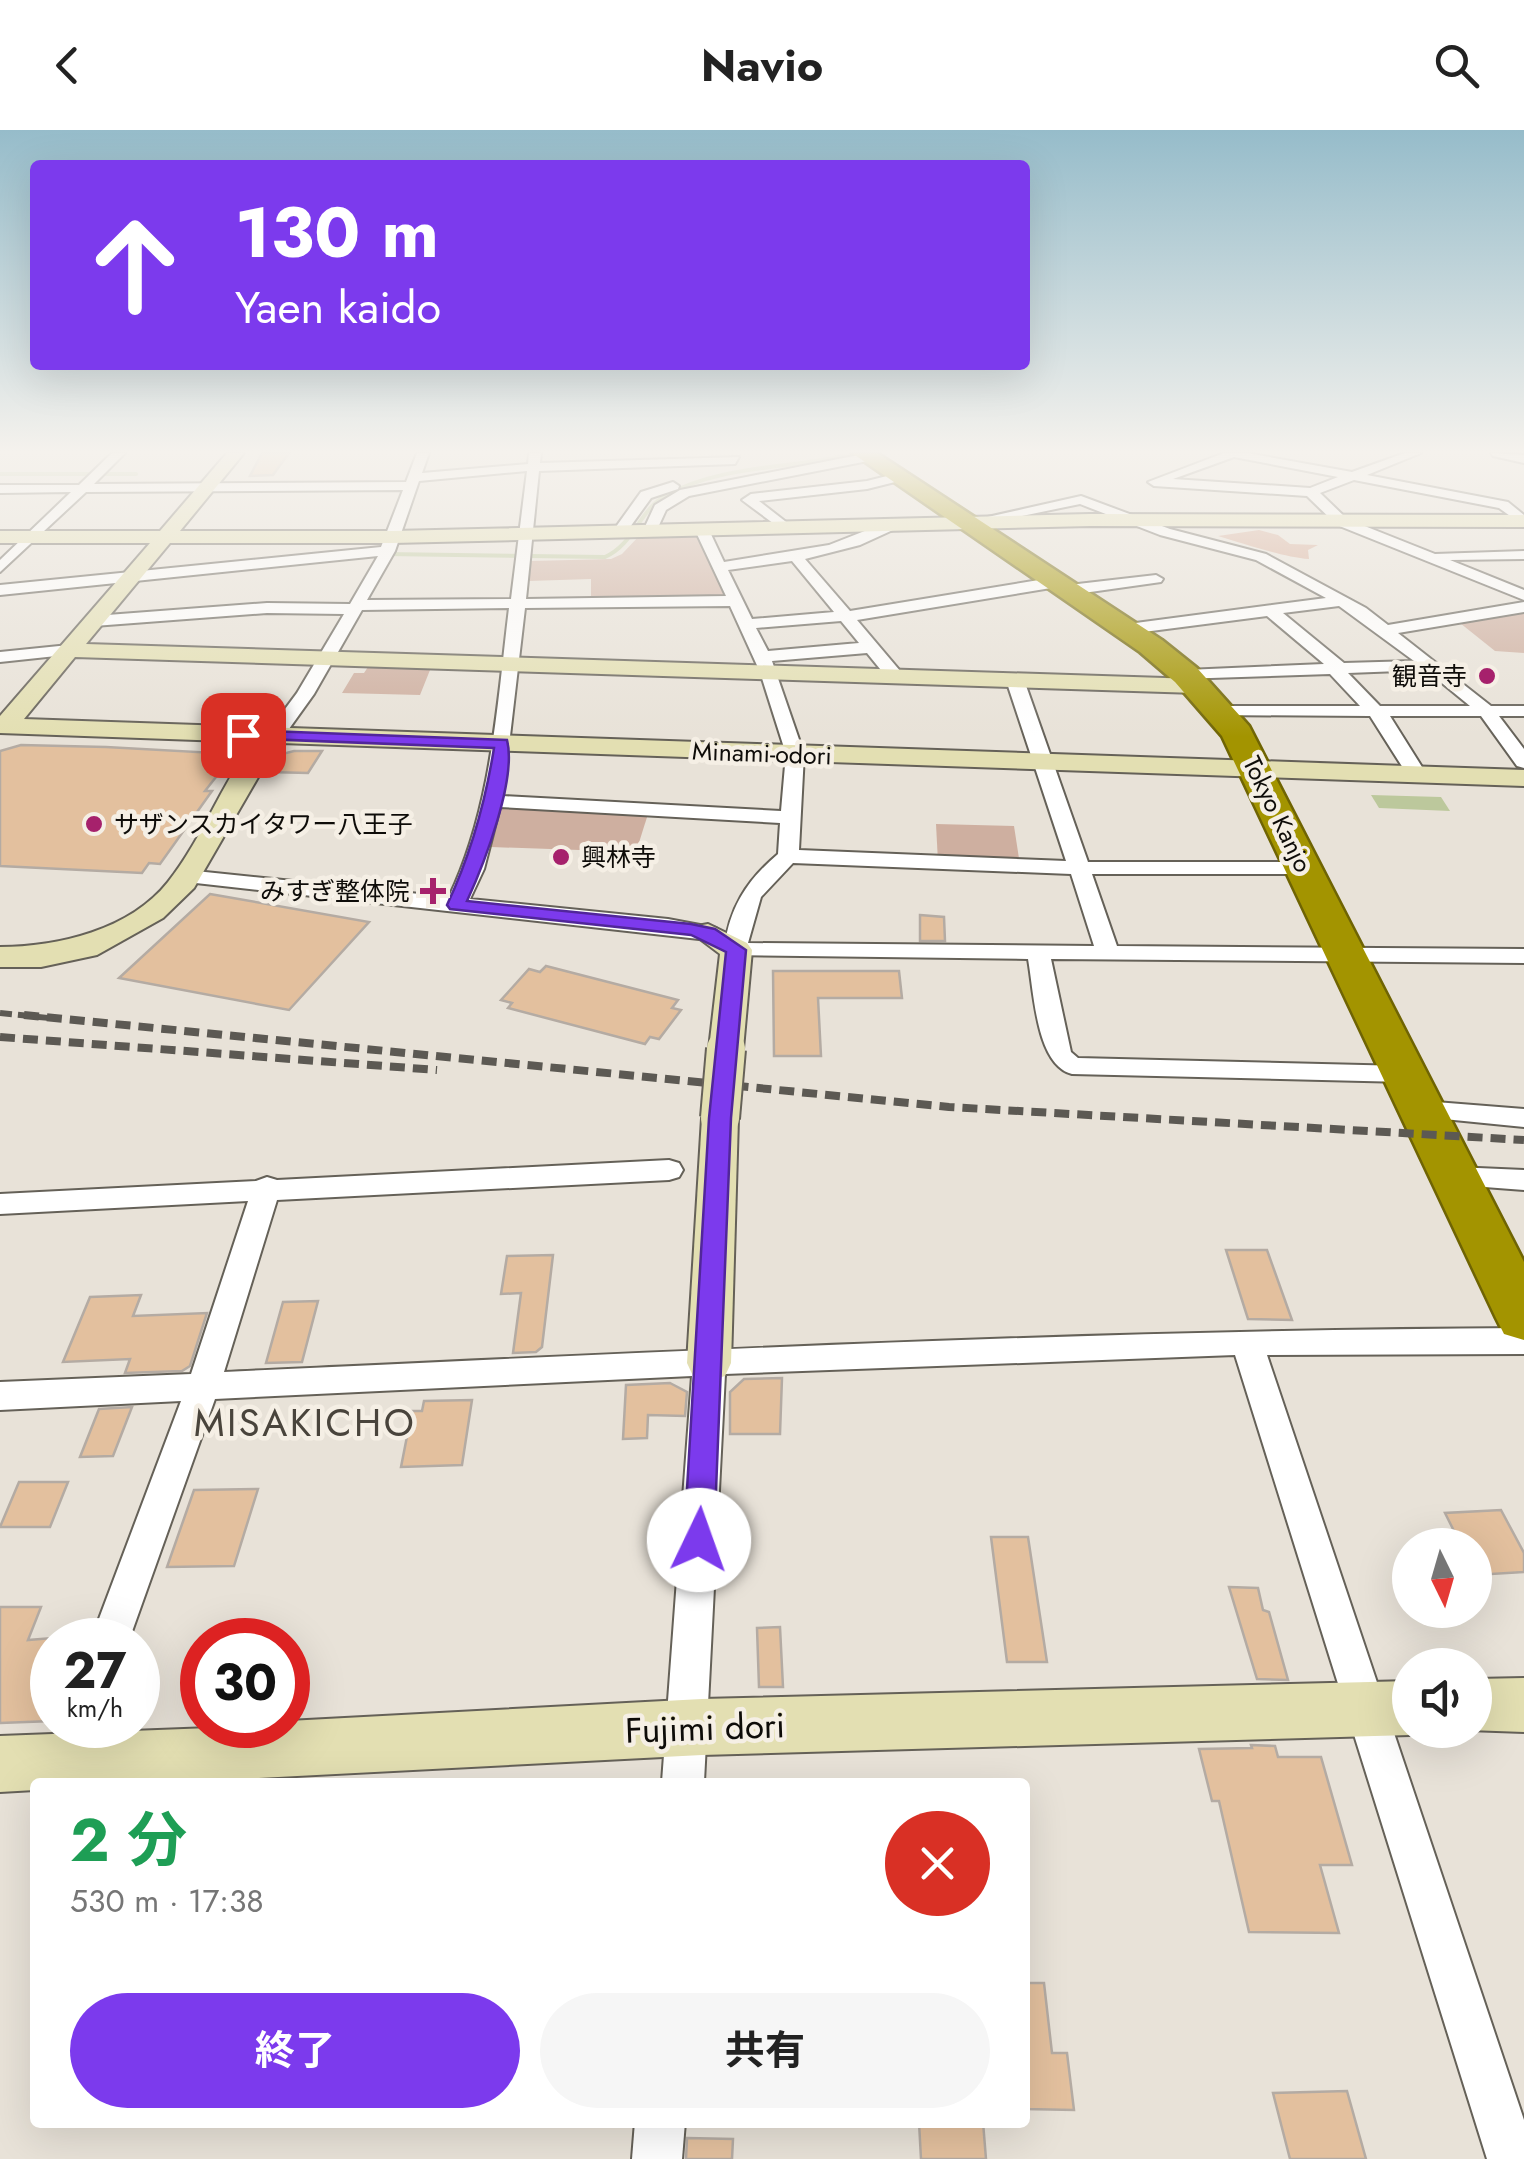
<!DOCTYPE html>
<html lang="ja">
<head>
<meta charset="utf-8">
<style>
	body { margin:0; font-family:Jost,"Noto Sans JP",sans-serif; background:#f6f6f6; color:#222; height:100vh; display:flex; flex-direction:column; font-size:38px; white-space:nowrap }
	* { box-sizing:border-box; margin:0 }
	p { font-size:32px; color:#767676 }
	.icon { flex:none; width:55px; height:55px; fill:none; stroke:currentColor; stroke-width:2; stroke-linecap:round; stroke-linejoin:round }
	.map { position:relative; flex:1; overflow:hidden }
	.details { position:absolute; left:30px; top:1648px; width:1000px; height:350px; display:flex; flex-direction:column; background:#fff; border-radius:10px; box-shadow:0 10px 40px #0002 }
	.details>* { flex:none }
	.top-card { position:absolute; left:30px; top:30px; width:1000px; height:210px; border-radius:10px; box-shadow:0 10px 40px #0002; background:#7c3aed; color:#fff; overflow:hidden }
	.needle { width:65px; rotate:175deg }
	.fabs { position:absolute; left:1392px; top:1398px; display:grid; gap:20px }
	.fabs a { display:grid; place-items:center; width:100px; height:100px; border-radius:50%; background:#fff; box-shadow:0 10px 40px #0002; font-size:50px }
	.speed { position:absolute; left:30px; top:1488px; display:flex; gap:20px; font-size:50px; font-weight:700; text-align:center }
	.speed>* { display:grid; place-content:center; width:130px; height:130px; border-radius:50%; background:#fff; box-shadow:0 10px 40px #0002; line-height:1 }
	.speed small { font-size:25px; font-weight:400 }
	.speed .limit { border:15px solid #d22; background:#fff; color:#111 }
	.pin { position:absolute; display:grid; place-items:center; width:85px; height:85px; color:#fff; margin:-42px; border-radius:20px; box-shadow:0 5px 15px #0006 }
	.me { position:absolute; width:110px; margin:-55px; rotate:3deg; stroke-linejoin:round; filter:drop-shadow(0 0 8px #0008) }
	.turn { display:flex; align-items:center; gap:35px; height:210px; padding:0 40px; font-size:45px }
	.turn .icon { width:130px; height:130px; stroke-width:2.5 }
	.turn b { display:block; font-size:70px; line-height:85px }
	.round { display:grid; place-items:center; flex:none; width:105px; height:105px; border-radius:52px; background:#f6f6f6 }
	.head { display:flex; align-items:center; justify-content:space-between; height:170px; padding:0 40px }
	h1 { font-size:60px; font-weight:700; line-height:75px; color:#1e9e55 }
	.button { display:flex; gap:20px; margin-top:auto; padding:20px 40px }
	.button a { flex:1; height:115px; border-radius:60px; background:#7c3aed; color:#fff; font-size:40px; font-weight:700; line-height:115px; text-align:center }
	.button a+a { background:#f6f6f6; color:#222 }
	header { display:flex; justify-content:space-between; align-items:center; height:130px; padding:0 40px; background:#fff; font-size:45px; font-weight:700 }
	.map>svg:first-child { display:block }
	.green { fill:#ceafa0 }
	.forest { fill:#d5a893 }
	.water { fill:#bcc89c }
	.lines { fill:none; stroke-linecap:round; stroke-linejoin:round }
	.stream { stroke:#bcc89c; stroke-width:4 }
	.building { fill:#e3c09e; stroke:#b4aba3; stroke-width:2.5 }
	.street-casing { stroke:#656158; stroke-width:4 }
	.secondary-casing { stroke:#656158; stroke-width:4 }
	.highway-casing { stroke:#6f6403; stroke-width:5 }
	.street { fill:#fff; fill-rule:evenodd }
	.secondary { fill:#e3dfb2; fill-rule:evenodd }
	.highway { fill:#a39400; fill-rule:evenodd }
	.rail-far1 { stroke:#5c5953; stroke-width:6; stroke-dasharray:12 6; stroke-linecap:butt }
	.rail { stroke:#5c5953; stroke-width:8; stroke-dasharray:15 8; stroke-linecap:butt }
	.secondary-bridge-casing { stroke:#656158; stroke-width:42; stroke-linecap:butt }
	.secondary-bridge { stroke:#e3dfb2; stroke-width:38 }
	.route { fill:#7c3aed; stroke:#51269a; stroke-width:2.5 }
	.poi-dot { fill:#a6216c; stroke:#f5efe5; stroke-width:4 }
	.labels { text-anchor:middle; stroke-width:9; stroke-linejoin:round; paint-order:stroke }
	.far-poi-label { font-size:25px; fill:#0e0c09; stroke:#f5efe5; text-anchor:end }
	.far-street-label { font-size:25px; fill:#0e0c09; stroke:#f5efe5 }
	.near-street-label { font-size:35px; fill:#0e0c09; stroke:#f5efe5 }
	.near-neighbourhood-label { font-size:38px; letter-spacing:2.5px; fill:#49443c; stroke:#f5efe5 }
</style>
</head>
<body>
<header><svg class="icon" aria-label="back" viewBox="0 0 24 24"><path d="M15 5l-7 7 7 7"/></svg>Navio<svg class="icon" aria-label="search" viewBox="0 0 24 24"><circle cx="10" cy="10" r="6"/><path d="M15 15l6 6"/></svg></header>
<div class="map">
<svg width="1524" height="2029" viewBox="0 0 1524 2029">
	<rect width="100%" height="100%" fill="#e8e2d8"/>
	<g class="green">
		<path d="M692,403L699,406L727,468L591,471V449L528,451L530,431L611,429L622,424L640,405Z"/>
		<path d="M1524,483V523L1495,521L1460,493Z"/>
		<path d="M370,534L432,535L420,565L342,563L354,543H364Z"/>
		<path d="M501,674L648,684L636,722L491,717Z"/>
		<path d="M936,694L1014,696L1020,735L938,732Z"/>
	</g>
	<path class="forest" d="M1259,400L1278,405L1290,414L1318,415L1308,420L1309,429C1284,427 1244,414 1218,406Z"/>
	<path class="water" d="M1371,665L1441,667L1450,681L1379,678Z"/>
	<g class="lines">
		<g class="stream">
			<path d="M0,344H88"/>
			<path d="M106,344H136"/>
			<path d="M385,424L605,427C634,414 639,381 665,366C720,334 796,339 857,323"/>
		</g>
	</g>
	<g class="building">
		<path d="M262,323H289L273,345L250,346Z"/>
		<path d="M21,615L106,617L234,624L205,661H212L160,734L149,733L142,743L0,736V621Z"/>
		<path d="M294,621H322L308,643L269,642L282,624Z"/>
		<path d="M210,764L369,792L289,880L119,848Z"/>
		<path d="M920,785L944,787L945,811H920Z"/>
		<path d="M546,836L678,870L672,878L681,880L659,909L650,907L645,914L508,878L512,873L501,870L529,839L540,842Z"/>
		<path d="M773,841H899L902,868H818L821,926H774Z"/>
		<path d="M1226,1120H1267L1292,1190L1248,1189Z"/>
		<path d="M553,1125L542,1217L536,1222L513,1223L521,1163L501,1164L507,1126Z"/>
		<path d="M141,1165L133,1186L207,1183L190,1236L182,1241L125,1243L130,1229L63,1232L90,1167Z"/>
		<path d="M318,1171L302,1232L266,1233L283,1172Z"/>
		<path d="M782,1248L780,1304H730V1262L744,1249Z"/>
		<path d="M670,1253L687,1262L685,1286L648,1285L647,1308L623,1309L626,1255Z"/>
		<path d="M472,1270L462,1335L401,1337L412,1281H422L424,1271Z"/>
		<path d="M132,1277L113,1326L80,1327L99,1279Z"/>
		<path d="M19,1352H68L50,1397H0Z"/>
		<path d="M258,1359L234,1436L167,1437L194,1360Z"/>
		<path d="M1501,1380L1524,1423V1442L1475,1445V1415H1461L1445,1383Z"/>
		<path d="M991,1407H1028L1047,1532H1007Z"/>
		<path d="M1229,1457L1258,1458L1263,1480L1269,1482L1288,1550L1257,1549Z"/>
		<path d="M0,1477H41L28,1510L52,1508V1591L0,1593Z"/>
		<path d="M780,1497L783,1557H759L757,1498Z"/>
		<path d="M1251,1615L1275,1616L1278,1627H1321L1352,1735H1320L1339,1803L1249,1802L1219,1671H1212L1199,1619L1252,1618Z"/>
		<path d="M1025,1853H1044L1052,1923H1067L1074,1980L1025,1979Z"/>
		<path d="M1347,1961L1366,2029H1290L1273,1963Z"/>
		<path d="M919,1992H983L986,2029H921Z"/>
		<path d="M687,2008L733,2009L732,2029H686Z"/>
	</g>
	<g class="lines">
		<g class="street-casing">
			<g id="street">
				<path d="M112,323H125L94,354L406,352L417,323H429L422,343L528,334L529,323H541L540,333L739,327L735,334L539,341L526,469L726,466L695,400L702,396L709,400L724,432L829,415L885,393H895V399L860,415L805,429L850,481L1057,447L1065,452L1057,457L857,490L901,542V550H889L867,523L772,531L804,624L799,720L1066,731L1006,550L1015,545L1024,550L1088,732H1305L1316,738L1305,744H1092L1117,816L1524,819V833L1051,829L1071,922L1078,928L1405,936L1418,944L1405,952L1072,944C1036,935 1034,862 1028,829L728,825L724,820C729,779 746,751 778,724L780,693L500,677L484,739L470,769L668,789L716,798L719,803L708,810L178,751L175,746L178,741L186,740L449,767C492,677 497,575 509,478L362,480L314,564L281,610H267L265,606L297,563L344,484L267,483L94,496L86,491L94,486L267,473L350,474L378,426L0,465V455L381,417L403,360L86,362L0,442V430L71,362L0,363V355H79ZM527,341L511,469L367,470L395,421L419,351ZM792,431L834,482L752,489L728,440ZM730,476L760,542L786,624L781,681L503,666L525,478ZM841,491L859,513L768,521L756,498ZM793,733L1071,744L1094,816L748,813L761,767Z"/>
				<path d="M869,323L873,330L689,366L666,380L655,404L643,401L655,375L680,360Z"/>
				<path d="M1224,323H1247L1352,342L1405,323H1421L1367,345L1508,372L1524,385V396L1499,378L1354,350L1320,363L1347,389L1435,424L1524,421V429L1450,430L1524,460V470L1337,395L1307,366L1154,356L1148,352ZM1234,327L1338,347L1310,358L1173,349Z"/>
				<path d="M1491,323L1524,325V333L1493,326Z"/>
				<path d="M899,343L903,344V350L867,359L759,371L790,395V401L785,402L742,370L751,364L867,351Z"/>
				<path d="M673,352L679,356L678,359L651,368L625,404H615L613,401L641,362Z"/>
				<path d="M1081,366L1170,399L1266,424L1366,478L1388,495L1524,472V482L1398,503L1491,576H1524V586H1499L1524,619V638L1517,636L1481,586H1390L1427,645L1417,651L1410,649L1370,586L1213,585L1210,581L1219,576H1360L1330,544L1180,549L1177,545L1186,540L1324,534L1267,486L1128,504L1120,499L1128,494L1326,468L1256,430L1160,405L1080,374L968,397L961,393ZM1339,476L1414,531L1344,533L1283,483ZM1426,540L1470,576H1380L1348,543Z"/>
				<path d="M1156,445L1163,449L1161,452L1069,465L1061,460L1069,455Z"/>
				<path d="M69,515L75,516V524L0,532V522Z"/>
				<path d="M1423,971L1524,979V997L1414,986L1410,980L1414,974Z"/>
				<path d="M669,1030L679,1033L683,1040L679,1047L669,1050L277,1070L224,1242C657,1222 1090,1200 1524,1198V1224L1267,1225L1524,1990V2029H1487L1235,1225L725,1244L704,1652H662L692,1246L215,1269L129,1510H91L181,1271L0,1280V1252L191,1244L248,1071L0,1084V1064L256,1051L267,1047L277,1050Z"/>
				<path d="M1455,1037L1524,1040V1060L1445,1054L1441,1047L1445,1040Z"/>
				<path d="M635,1992H685L682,2029H632Z"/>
			</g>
		</g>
		<g class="secondary-casing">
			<g id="secondary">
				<path d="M227,323H244L180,401H393L1090,384L1524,385V397L1090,396L393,413H170L86,514L1196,549L1208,556L1196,563L75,527L24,589L1524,640V656L281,613L272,623L194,758L163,788L97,825L41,837H0V817C58,817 130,800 168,752C202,709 221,655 253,612L0,603V586L150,413H0V401H160Z"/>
				<path d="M708,794L747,813L752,820L743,919L738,927L726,930L714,927L709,919L720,824L692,803L697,796Z"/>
				<path d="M720,976L733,979L738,988L731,1233L725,1246L709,1251L693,1246L687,1233L702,988L707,979Z"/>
				<path d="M1524,1548V1602L1468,1600H1475V1549Z"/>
				<path d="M1410,1551V1600H1422L1410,1605L702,1625L180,1652H35V1660L0,1662V1606L288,1595V1591L702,1569Z"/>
			</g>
		</g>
		<g class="highway-casing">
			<path id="highway" d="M852,323H877L1162,510L1197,538L1249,596L1524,1132V1210L1504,1204L1496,1188L1222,606L1175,552L1140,522Z"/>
		</g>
		<use href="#street" class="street"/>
		<use href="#secondary" class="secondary"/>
		<use href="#highway" class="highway"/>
		<path class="rail-far1" d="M0,883L49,888"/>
		<g class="rail">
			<path d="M24,885L949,977L1524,1010"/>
			<path d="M0,907L437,940"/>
		</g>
		<g class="secondary-bridge-casing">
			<path id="secondary-bridge" d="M720,988L726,919"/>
		</g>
		<use href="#secondary-bridge" class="secondary-bridge"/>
	</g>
	<linearGradient id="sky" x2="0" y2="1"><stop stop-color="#96bcca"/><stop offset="0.53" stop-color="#f5f2ed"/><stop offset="1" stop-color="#f5f2ed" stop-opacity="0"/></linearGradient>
	<rect width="1524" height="607" fill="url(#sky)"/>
	<path class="route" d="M243,600L507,610C517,649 484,734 467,771L691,794L715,799L746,820L731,988L714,1410L709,1420L699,1424L688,1420L684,1410L709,988L726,822L691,805L450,779L447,775C471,724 485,674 494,618L238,608L236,605Z"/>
	<g class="poi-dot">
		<circle cx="1487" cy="546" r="10"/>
		<circle cx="94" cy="694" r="10"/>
		<circle cx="561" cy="727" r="10"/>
		<path d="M428 746h10v10h10v10h-10v10h-10v-10h-10v-10h10z"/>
	</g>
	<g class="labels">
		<g class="far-poi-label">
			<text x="1467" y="555">観音寺</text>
			<text x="114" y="703" text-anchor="start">サザンスカイタワー八王子</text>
			<text x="581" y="736" text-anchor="start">興林寺</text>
			<text x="410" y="770">みすぎ整体院</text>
		</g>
		<g class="far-street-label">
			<text transform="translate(762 623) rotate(2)" y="9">Minami-odori</text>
			<text transform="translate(1278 684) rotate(64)" y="9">Tokyo Kanjo</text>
		</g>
		<g class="near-street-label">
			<text transform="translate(705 1598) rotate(-2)" y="12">Fujimi dori</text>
		</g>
		<g class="near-neighbourhood-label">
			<text x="305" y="1306">MISAKICHO</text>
		</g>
	</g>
</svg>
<div class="fabs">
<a><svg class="needle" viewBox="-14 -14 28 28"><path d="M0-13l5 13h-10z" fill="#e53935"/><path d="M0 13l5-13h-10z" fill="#767676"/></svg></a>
<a><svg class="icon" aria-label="sound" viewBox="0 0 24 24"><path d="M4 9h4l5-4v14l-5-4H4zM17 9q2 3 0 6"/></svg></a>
</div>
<div class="speed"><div>27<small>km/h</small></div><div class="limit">30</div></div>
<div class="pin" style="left:243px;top:605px;background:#d93025"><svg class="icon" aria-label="arrive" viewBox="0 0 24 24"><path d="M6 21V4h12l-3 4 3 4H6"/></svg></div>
<svg class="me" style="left:699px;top:1410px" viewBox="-20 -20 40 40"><circle r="19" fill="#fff"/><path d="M0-13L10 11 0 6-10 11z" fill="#7c3aed"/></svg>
<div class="top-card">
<div class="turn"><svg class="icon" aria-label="ahead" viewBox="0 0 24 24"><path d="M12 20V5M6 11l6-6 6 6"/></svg><div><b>130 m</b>Yaen kaido</div></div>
</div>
<section class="details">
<div class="head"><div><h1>2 分</h1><p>530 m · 17:38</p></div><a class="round" style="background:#d93025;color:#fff"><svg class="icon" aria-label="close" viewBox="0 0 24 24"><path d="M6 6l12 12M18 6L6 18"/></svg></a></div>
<div class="button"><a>終了</a><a>共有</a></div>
</section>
</div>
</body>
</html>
